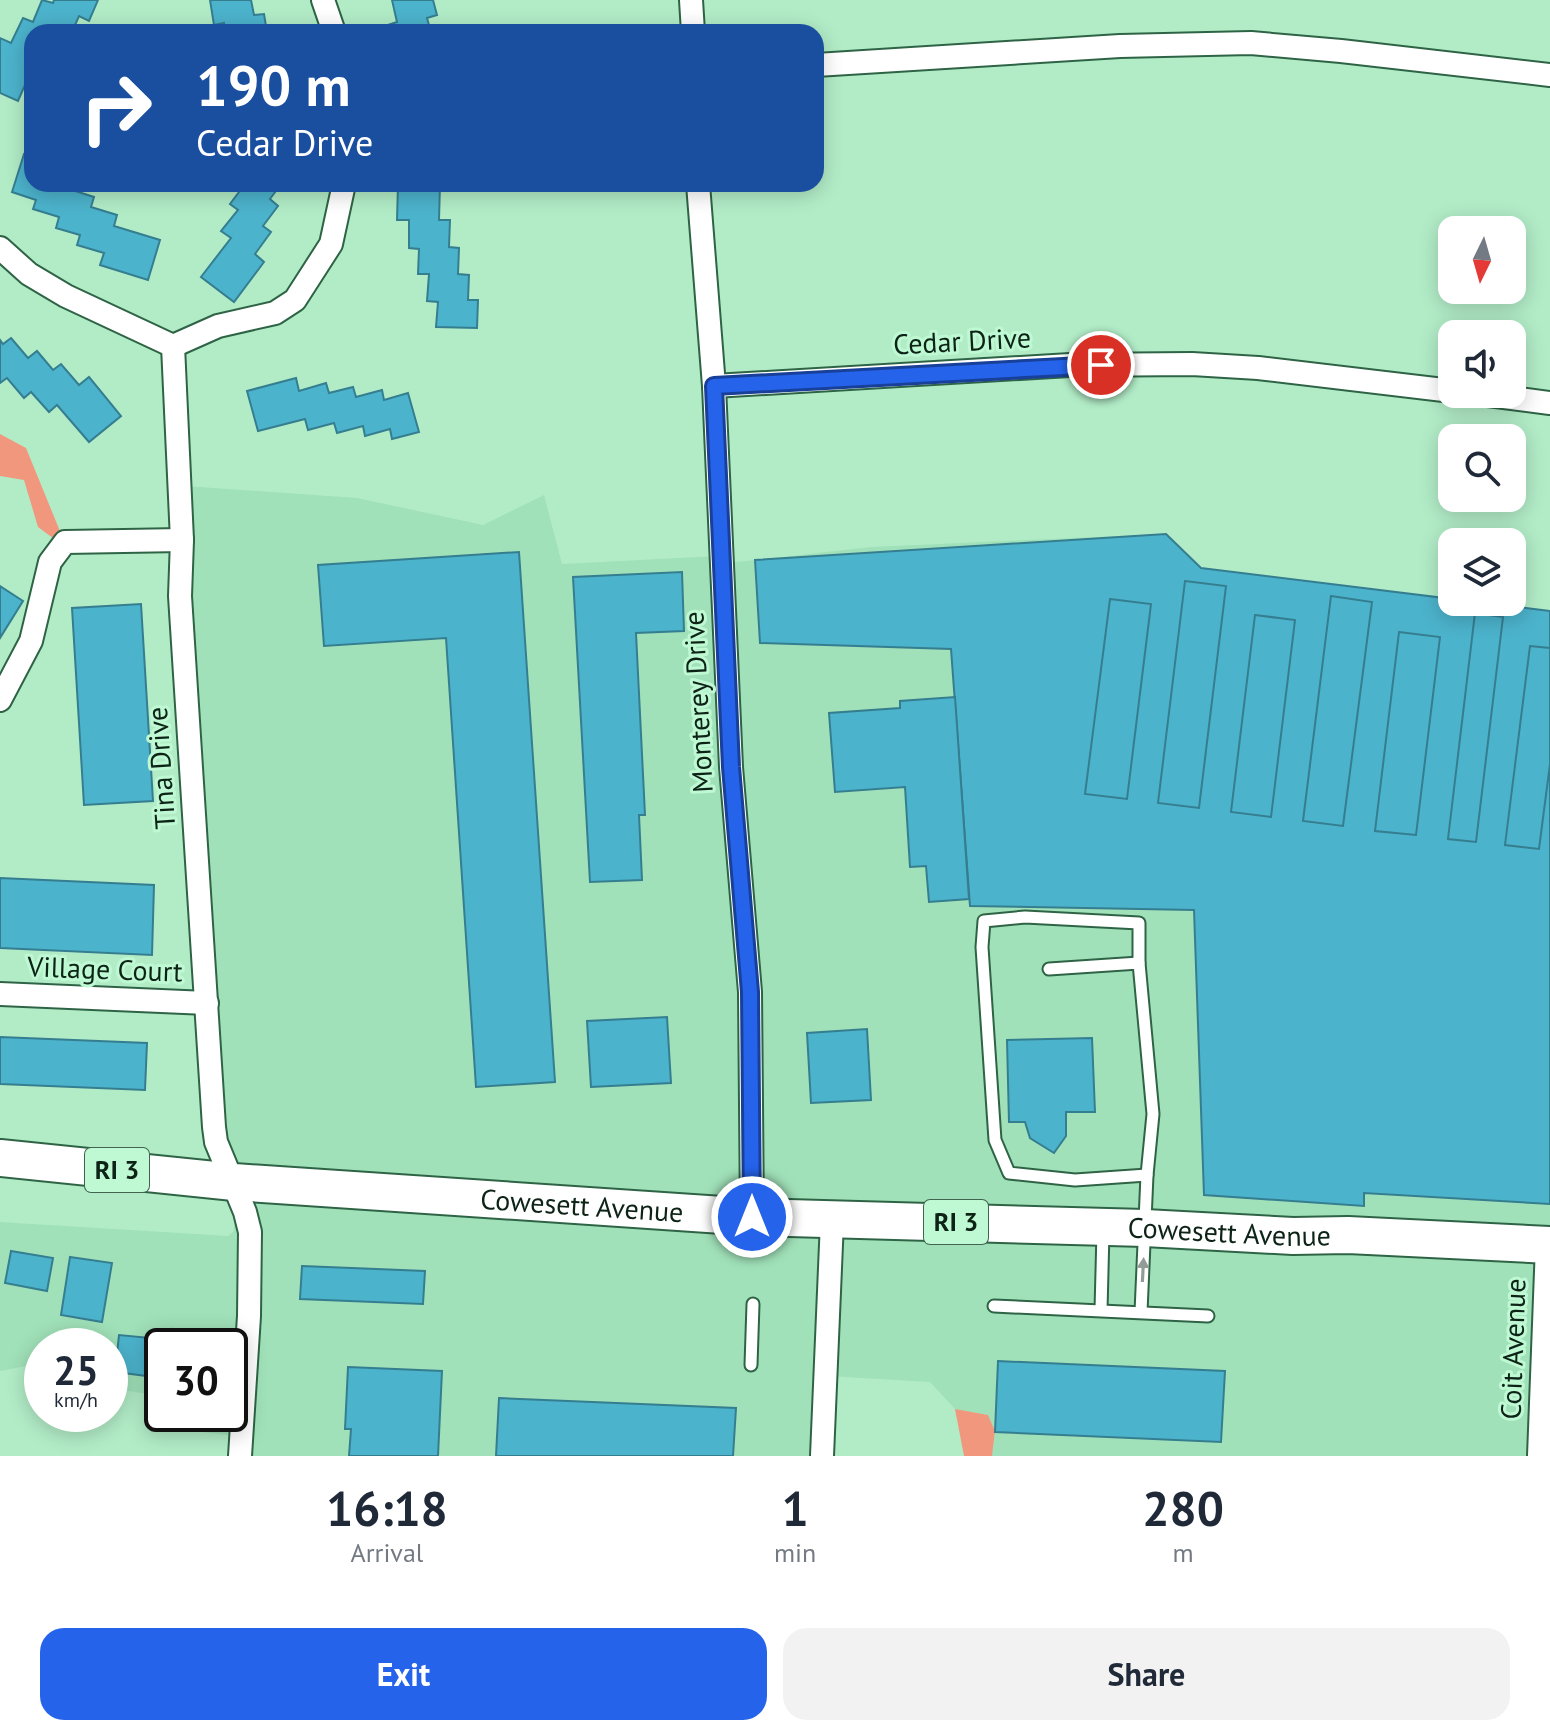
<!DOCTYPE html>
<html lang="en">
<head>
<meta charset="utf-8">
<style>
	body { margin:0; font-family:"PT Sans",sans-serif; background:#f2f2f3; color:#1f2937; height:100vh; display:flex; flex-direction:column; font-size:30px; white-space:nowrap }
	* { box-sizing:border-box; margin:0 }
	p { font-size:26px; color:#747a83 }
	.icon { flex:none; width:44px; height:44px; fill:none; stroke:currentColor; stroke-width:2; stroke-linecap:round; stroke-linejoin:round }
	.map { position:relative; height:1456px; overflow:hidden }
	.panel { display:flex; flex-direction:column; background:#fff; flex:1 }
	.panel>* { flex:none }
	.guide { position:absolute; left:24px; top:24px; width:800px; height:168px; border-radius:24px; box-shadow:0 4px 20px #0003; background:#1a4fa0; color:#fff; overflow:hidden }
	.needle { width:52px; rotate:185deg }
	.controls { position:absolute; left:1438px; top:216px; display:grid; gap:16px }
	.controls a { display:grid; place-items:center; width:88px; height:88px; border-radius:16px; background:#fff; box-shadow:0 4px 20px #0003; font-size:40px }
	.speed { position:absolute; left:24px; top:1328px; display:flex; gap:16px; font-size:40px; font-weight:700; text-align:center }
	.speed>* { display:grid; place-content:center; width:104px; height:104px; border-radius:50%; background:#fff; box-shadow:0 4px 20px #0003; line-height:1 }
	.speed small { font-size:20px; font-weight:400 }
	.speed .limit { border:4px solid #111; border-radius:12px; background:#fff; color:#111 }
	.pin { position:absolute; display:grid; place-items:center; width:68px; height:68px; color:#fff; margin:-34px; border:4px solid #fff; border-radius:50%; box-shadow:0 2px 8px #0007 }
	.me { position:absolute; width:88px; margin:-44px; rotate:0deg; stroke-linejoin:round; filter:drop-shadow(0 0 6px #0008) }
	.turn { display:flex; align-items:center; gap:28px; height:168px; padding:0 40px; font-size:36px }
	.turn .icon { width:104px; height:104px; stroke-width:2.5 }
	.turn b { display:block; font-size:56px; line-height:68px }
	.eta { display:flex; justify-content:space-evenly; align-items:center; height:136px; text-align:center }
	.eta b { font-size:48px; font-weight:600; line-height:56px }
	.button { display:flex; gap:16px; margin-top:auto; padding:16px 40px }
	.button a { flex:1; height:92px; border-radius:24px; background:#2563eb; color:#fff; font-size:32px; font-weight:600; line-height:92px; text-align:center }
	.button a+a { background:#f2f2f3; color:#1f2937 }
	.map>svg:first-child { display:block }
	.built { fill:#a0e1b9; fill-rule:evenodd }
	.green { fill:#f1977d }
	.building { fill:#4cb3cc; stroke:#357e90; stroke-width:2 }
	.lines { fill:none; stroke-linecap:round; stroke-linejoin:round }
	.service-casing { stroke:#2e6445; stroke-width:15 }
	.minor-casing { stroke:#2e6445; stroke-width:26 }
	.primary-casing { stroke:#2e6445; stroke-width:40 }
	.service { stroke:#fff; stroke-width:11 }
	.minor { stroke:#fff; stroke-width:22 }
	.primary { stroke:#fff; stroke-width:36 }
	.oneway { fill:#929c96 }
	.route-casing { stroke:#184099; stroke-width:20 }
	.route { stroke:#2563eb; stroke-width:14 }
	.labels { text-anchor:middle; stroke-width:6; stroke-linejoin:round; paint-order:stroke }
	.shield { fill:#bff9d4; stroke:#42634f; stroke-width:2 }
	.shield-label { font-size:26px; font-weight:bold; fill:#0c2316 }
	.street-label { font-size:28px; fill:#0c2316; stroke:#bff9d4 }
</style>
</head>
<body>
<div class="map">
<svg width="1550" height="1456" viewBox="0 0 1550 1456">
	<rect width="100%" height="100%" fill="#b2ecc7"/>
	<path class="built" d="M185,486L357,498L483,525L544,495L562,564L718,556L728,563L871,547L1166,534L1201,568L1452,599V602H1479L1550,611V1456H992L995,1431L988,1415L955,1409L930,1382L828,1376L823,1456H233V1439L229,1435L150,1426L146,1415L147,1394L110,1388V1346H42V1363L0,1371V1222L228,1236L234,1231V1173L215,1165ZM162,1346H230V1414H162Z"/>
	<g class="green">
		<path d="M0,434L26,448L64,541L61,544L38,527L24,480L0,476Z"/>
		<path d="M955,1409L988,1415L995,1431L992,1456H964Z"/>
	</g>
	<g class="building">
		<path d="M42,0L53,3L54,0H98L89,21L79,16L72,32H32V69L18,101L0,93V38L11,43L23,18L33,22Z"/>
		<path d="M210,0H251L254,15L264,14L267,32H226L224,23L214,25Z"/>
		<path d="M392,0H433L437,15L427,18L431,32H390L388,25L397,22Z"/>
		<path d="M24,154L32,157V184H70L69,189L94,197L91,207L117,215L114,226L160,240L148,280L100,265L104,253L77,245L80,235L56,228L59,217L33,209L36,200L12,192Z"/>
		<path d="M245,184H281L270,199L278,206L263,226L271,232L255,254L264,262L234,302L201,277L231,238L221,231L238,210L230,204Z"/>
		<path d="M398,184H440L439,220H450L449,247L459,248L458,274L469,275L468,300H478L477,328L436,327L438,302L427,301L429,274H418L419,249L409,248V220H397Z"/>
		<path d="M11,338L28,358L37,351L53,370L61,364L79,385L89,377L121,416L89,442L57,405L49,412L31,392L24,398L7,378L0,383V340L3,344Z"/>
		<path d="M296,378L299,391L326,383L329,393L353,387L356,397L382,390L384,400L408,393L419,432L392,439L390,429L365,436L363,426L337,433L334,423L308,430L305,419L258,431L247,391Z"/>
		<path d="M1166,534L1201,568L1452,599V602H1478L1550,611V1204L1364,1193V1206L1204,1195L1194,910L970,906L951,649L760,643L755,560Z"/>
		<path d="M519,552L555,1082L476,1087L446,638L324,646L318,565Z"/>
		<path d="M682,572L684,631L636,633L645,815H639L642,880L590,882L573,577Z"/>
		<path d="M1185,581L1226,586L1199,808L1158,803Z"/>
		<path d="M0,586L23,601L0,638Z"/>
		<path d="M1331,596L1372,602L1343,826L1303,821Z"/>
		<path d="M1110,599L1151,604L1127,799L1085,794Z"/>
		<path d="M141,604L153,801L84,805L72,608Z"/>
		<path d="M1475,613L1503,617L1476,842L1448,839Z"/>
		<path d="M1255,615L1295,620L1271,817L1231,812Z"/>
		<path d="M1399,632L1440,637L1416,835L1375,831Z"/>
		<path d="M1530,646L1550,648V764L1539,849L1505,845Z"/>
		<path d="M955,697L969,899L929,902L926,866L910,867L905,787L835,792L829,713L900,708V701Z"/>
		<path d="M0,878L154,885L152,955L0,948Z"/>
		<path d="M667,1017L671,1083L591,1087L587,1021Z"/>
		<path d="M867,1029L871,1100L811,1103L807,1033Z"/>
		<path d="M0,1037L147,1043L145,1090L0,1084Z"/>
		<path d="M1092,1038L1095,1112H1066V1136L1054,1153L1030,1138L1025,1122H1009L1007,1040Z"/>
		<path d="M11,1251L53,1258L47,1291L5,1283Z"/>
		<path d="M70,1257L112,1263L102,1322L61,1315Z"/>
		<path d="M302,1266L425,1271L423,1304L300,1299Z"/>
		<path d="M172,1329L195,1332L193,1346H162V1378L115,1372L119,1335L171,1340Z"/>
		<path d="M998,1361L1225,1371L1221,1442L995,1432Z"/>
		<path d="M348,1367L442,1371L438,1456H349L351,1429H345Z"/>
		<path d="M499,1398L736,1408L733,1456H496Z"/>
	</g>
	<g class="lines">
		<g class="service-casing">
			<g id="service">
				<path d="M1139,963V923L1025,917L984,921L982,947L995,1140L1009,1173L1075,1180L1147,1175"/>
				<path d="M1049,969L1139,963L1153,1114L1147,1175L1141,1312"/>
				<path d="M994,1306L1208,1316"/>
				<path d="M1101,1310L1103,1232"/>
				<path d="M751,1365L753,1304"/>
			</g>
		</g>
		<g class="minor-casing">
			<g id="minor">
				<path d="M323,0L334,32"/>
				<path d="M691,0L693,32"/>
				<path d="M816,65L1120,46L1251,43L1341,51L1550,75"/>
				<path d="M698,184L714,386L731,767L750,992L752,1217"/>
				<path d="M0,248L29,274L66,296L173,346L218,326L275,313L295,300L331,244L344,184"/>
				<path d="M173,346L182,540L180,596L214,1127L216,1142L245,1212L250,1232L249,1316L240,1456"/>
				<path d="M714,386L1070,365L1192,364L1258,368L1452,391"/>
				<path d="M1480,394L1550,403"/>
				<path d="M0,700L31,641L50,562L65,542L182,540"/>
				<path d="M0,994L207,1003"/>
				<path d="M822,1456L832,1221"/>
				<path d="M1539,1456L1547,1245"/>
			</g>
		</g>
		<g class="primary-casing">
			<g id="primary">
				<path id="s1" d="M0,1158L234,1182L752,1217L1145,1228L1293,1236L1348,1235L1550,1245"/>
			</g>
		</g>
		<use href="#service" class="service"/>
		<use href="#minor" class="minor"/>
		<use href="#primary" class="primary"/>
	</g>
	<defs><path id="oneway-solid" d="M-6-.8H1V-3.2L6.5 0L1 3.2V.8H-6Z" transform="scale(2)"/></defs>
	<use class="oneway" href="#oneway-solid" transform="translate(1143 1270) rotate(-87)"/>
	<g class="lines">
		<g class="route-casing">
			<path id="route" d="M752,1217L750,992L731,767L714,386L1101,365"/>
		</g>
		<use href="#route" class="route"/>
	</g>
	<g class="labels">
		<g class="shield">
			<rect x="85" y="1148" width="64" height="44" rx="6"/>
			<rect x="924" y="1200" width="64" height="44" rx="6"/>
		</g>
		<g class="shield-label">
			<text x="117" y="1179">RI 3</text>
			<text x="956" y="1231">RI 3</text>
		</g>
		<g class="street-label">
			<text transform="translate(962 341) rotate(-3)" y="10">Cedar Drive</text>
			<text transform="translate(698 702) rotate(-93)" y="10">Monterey Drive</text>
			<text transform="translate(161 768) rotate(-94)" y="10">Tina Drive</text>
			<text transform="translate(105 969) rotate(2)" y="10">Village Court</text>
			<text dy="10" stroke="none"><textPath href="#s1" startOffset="584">Cowesett Avenue</textPath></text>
			<text dy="10" stroke="none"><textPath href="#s1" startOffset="1232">Cowesett Avenue</textPath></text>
			<text transform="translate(1513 1349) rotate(-88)" y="10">Coit Avenue</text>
		</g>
	</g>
</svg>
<div class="controls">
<a><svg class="needle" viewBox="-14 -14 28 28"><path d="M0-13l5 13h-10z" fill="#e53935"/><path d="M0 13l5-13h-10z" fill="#747a83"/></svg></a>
<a><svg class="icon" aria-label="sound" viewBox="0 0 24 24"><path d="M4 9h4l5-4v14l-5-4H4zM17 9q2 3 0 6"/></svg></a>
<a><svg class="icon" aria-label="search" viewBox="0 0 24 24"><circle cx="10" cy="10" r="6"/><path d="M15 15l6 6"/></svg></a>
<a><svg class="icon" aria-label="layers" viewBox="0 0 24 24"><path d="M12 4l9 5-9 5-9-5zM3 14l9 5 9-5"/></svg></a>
</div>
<div class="speed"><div>25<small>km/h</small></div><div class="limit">30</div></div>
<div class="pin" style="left:1101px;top:365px;background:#d93025"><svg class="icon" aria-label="arrive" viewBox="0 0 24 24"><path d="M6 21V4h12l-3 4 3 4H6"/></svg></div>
<svg class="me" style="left:752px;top:1217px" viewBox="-20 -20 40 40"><circle r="17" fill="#2563eb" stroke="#fff" stroke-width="3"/><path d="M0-11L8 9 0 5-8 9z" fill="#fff"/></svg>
<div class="guide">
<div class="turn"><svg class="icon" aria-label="right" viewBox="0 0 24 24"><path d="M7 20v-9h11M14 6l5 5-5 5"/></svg><div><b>190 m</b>Cedar Drive</div></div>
</div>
</div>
<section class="panel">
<div class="eta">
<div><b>16:18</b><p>Arrival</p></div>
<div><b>1</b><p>min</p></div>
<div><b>280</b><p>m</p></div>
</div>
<div class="button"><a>Exit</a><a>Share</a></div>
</section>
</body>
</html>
